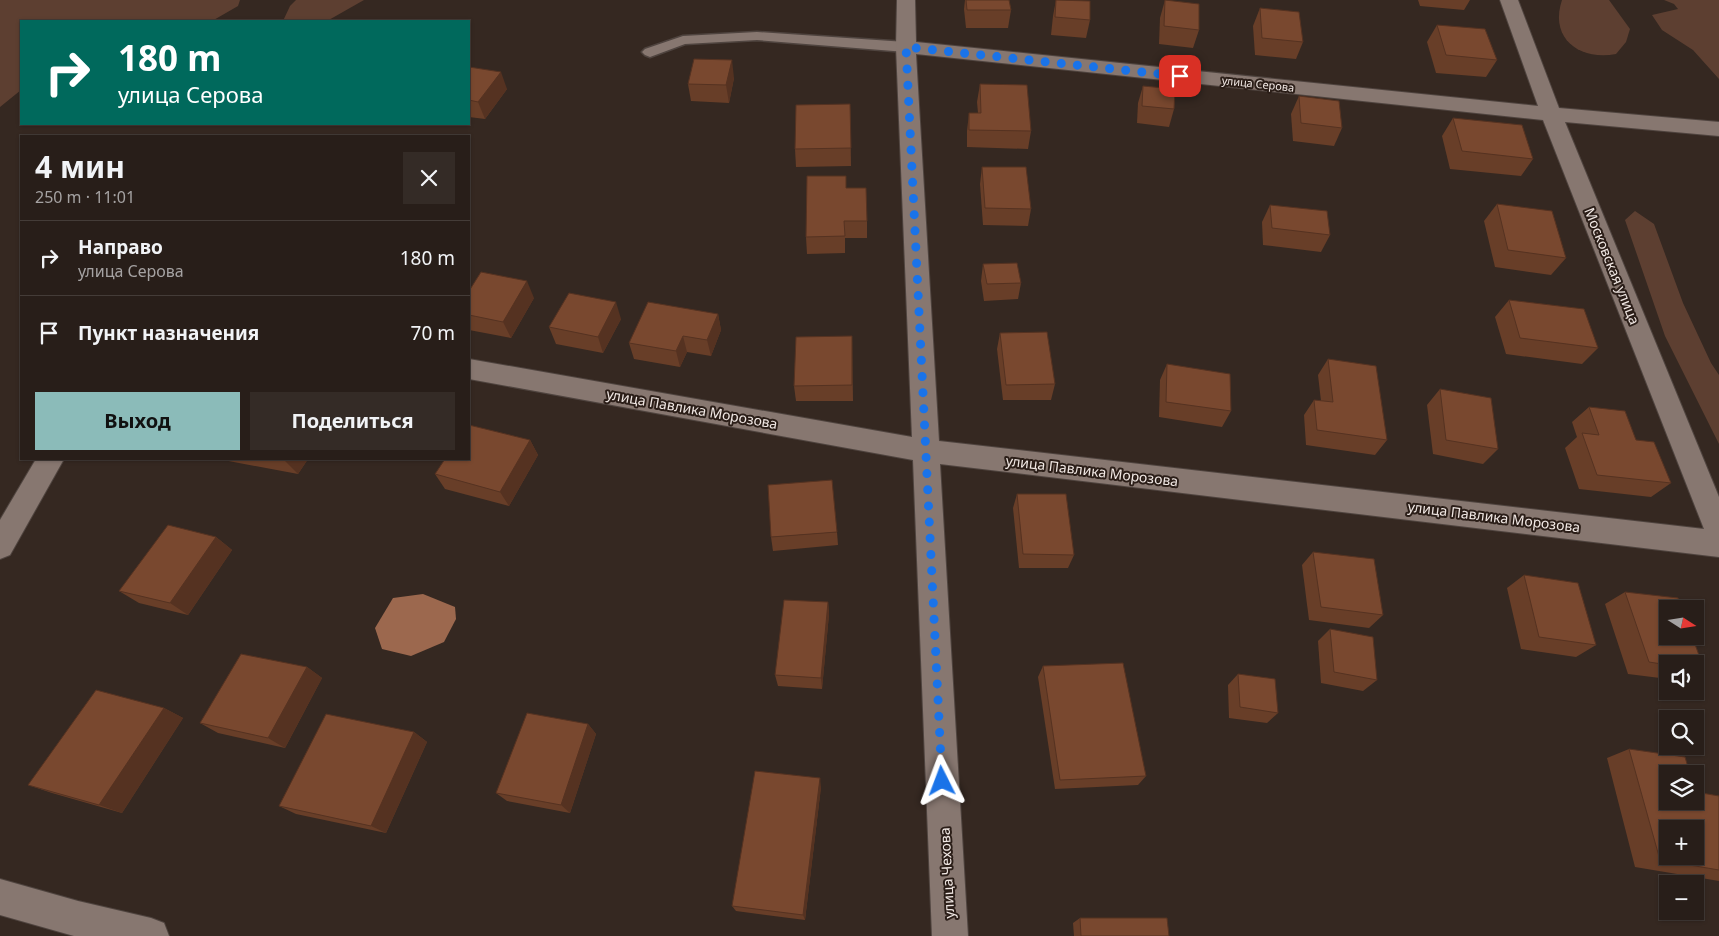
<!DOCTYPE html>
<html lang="ru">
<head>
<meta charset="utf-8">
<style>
	body { margin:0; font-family:"Noto Sans",sans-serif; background:#342b26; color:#f1f3f6; height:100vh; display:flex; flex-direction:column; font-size:19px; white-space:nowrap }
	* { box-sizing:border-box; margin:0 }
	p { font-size:16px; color:#a5a2a2 }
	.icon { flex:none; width:28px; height:28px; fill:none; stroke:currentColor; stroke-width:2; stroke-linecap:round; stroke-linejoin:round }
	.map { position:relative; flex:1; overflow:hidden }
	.panel { position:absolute; left:20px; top:135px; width:450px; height:325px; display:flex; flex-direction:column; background:#281e19; border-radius:0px; box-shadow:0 1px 4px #0004,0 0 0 1px #443c38 }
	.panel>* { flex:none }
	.guide { position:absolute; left:20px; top:20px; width:450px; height:105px; border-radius:0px; box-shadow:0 1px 4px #0004,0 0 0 1px #443c38; background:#00695c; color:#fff; overflow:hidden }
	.needle { width:32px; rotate:102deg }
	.controls { position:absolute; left:1659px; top:600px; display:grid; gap:10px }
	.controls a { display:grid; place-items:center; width:45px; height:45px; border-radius:0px; background:#281e19; box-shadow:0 1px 4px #0004,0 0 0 1px #443c38; font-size:25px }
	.pin { position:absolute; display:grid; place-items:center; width:42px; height:42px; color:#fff; margin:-21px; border-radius:10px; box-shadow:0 2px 8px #0006 }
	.me { position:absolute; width:55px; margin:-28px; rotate:357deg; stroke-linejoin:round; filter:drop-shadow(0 0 4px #0008) }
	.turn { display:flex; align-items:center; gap:18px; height:105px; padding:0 15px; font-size:22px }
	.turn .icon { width:65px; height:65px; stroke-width:2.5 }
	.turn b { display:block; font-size:35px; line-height:42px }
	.round { display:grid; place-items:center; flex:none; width:52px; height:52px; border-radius:0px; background:#342b26 }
	.headline { display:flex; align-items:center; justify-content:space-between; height:85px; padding:0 15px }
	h1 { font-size:30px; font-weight:700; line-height:38px }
	.cta { display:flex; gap:10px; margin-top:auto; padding:10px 15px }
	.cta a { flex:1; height:58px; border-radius:0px; background:#8bbbb9; color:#111; font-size:20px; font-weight:700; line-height:58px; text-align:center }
	.cta a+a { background:#342b26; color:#f1f3f6 }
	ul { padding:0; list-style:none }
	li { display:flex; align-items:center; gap:15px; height:75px; padding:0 15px; border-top:1px solid #443c38 }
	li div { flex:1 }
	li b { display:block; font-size:19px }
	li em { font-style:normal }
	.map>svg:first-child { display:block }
	.green { fill:#5d3f31 }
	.water { fill:#9c684e }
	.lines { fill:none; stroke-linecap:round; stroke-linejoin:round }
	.service-casing { stroke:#4f443f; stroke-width:3 }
	.minor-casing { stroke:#4f443f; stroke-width:2 }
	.service { fill:#877770; fill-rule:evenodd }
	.minor { fill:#877770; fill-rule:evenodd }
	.wall { fill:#683e28 }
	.shaded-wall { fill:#553221 }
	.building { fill:#79482f; stroke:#553221; fill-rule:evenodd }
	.route { stroke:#1a73e8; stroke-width:9; stroke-dasharray:0 16.2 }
	.labels { text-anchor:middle; stroke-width:4; stroke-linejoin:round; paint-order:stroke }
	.far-street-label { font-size:11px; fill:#f1e8e4; stroke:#2b1e18 }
	.street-label { font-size:14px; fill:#f1e8e4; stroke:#2b1e18 }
</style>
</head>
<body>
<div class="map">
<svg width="1719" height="936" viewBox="0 0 1719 936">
	<rect width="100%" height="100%" fill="#352821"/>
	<g class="green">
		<path d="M0,0H240L238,6L212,21H21V90L0,107Z"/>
		<path d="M296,0H364L327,21H283L290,6Z"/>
		<path d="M1562,0H1609L1630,29L1626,42L1616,54C1579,61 1549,38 1562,0Z"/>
		<path d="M1664,0H1719V79L1693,50L1662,30L1652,15L1678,9L1674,4Z"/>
		<path d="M1635,211L1654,224L1683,303L1711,363L1719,375V444L1665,336L1625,220Z"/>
	</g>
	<path class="water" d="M423,594L455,607L456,619L444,642L411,656L382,649L375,628L393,598Z"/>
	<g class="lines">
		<g class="service-casing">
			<path id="service" d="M757,32L906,42L911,44L914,47L911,50L906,52L757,40L685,44L650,57L645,55L642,52L645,49L683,36Z"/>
		</g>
		<g class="minor-casing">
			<g id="minor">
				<path d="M897,0H915L916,42L1538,106L1500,0H1518L1559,108L1719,122V136L1565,122L1719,497V557L940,464L968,936H932L913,460L469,379V359L912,437L896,47ZM916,54L1543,120L1704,529L939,441Z"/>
				<path d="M36,459H64L10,555L0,559V520Z"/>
				<path d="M0,879L78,901L151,918L164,923L169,936H74L0,915Z"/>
			</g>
		</g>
		<use href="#service" class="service"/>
		<use href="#minor" class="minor"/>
	</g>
	<g class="wall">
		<path d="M965,0H1009L1011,10L1008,28H966L964,9Z"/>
		<path d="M1056,0L1090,20L1086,38L1051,35L1053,16Z"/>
		<path d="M1165,0L1199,30L1193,48L1159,44L1160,18Z"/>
		<path d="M1418,0H1470L1464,10L1420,6Z"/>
		<path d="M1260,8L1303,42L1296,59L1255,55L1253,26Z"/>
		<path d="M1437,25L1497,60L1486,77L1436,73L1427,42Z"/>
		<path d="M469,67L507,89L485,119L469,117Z"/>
		<path d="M734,78L729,103L691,101L688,84Z"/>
		<path d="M980,84L1031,131L1028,149L967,147V131L969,113H978L977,102Z"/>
		<path d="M1143,86L1174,109L1169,127L1137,123L1138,103Z"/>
		<path d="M1299,96L1342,128L1334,146L1293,141L1291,114Z"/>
		<path d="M850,104L851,166L796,167L795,149Z"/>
		<path d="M1453,118L1533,159L1521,176L1450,169L1442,136Z"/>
		<path d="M982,167L1031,209L1028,226L983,225L980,184Z"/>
		<path d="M846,188L867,221V238H845V253L807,254L806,237Z"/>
		<path d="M1497,204L1566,258L1551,275L1495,267L1484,221Z"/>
		<path d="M1270,205L1330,235L1321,252L1263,245L1262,222Z"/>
		<path d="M983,264L1021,283L1018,299L984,301L981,281Z"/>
		<path d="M534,298L511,338L469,330V315Z"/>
		<path d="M1509,300L1598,348L1582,364L1506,354L1495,317Z"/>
		<path d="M718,314L721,330L711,356L687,352L680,367L634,359L629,343Z"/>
		<path d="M621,319L603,353L556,344L549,327Z"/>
		<path d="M1000,333L1055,384L1051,400H1003L997,349Z"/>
		<path d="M852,336L853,401H796L794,386Z"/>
		<path d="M1328,359L1387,440L1375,455L1306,445L1304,415L1314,400L1321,401L1318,375Z"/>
		<path d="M1167,364L1231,411L1222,427L1159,417L1160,380Z"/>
		<path d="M1440,389L1498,449L1483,464L1433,454L1427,405Z"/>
		<path d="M1589,407L1636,440L1671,483L1651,497L1579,489L1565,448L1577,437L1572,422Z"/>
		<path d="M530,440L538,455L509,506L445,489L435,474Z"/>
		<path d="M218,459H308L298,474Z"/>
		<path d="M1017,494L1074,555L1068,568H1019L1013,508Z"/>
		<path d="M837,532L838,545L773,551L771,537Z"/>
		<path d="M216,537L232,550L188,615L139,603L119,591Z"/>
		<path d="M1313,552L1383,615L1369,628L1309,620L1302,565Z"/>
		<path d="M1524,575L1596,645L1576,657L1521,649L1507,588Z"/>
		<path d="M1625,592L1704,669L1695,674V664H1668V679L1628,674L1605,604Z"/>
		<path d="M828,602L829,614L822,689L778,686L775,675Z"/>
		<path d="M1330,629L1377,680L1363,691L1321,683L1318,641Z"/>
		<path d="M1043,666L1146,776L1138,785L1055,789L1038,677Z"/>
		<path d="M307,667L322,678L285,748L218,733L200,723Z"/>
		<path d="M1238,674L1278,713L1267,723L1229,718L1228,685Z"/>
		<path d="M164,708L183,718L122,813L52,793L28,785Z"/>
		<path d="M588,724L596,734L570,813L507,801L496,793Z"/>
		<path d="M414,732L427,742L386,833L296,814L279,806Z"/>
		<path d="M1629,749L1696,792L1719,796V881L1635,867L1607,758Z"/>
		<path d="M821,787L805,920L736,911L732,906Z"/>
		<path d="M1080,918L1169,936H1074L1073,923Z"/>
	</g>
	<g class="shaded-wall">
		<path d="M732,60L734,78L729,103L726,85Z"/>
		<path d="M501,72L507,89L485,119L478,102Z"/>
		<path d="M527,281L534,298L511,338L503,322Z"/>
		<path d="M616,302L621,319L603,353L598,337Z"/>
		<path d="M718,314L721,330L711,356L707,340Z"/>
		<path d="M683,336L687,352L680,367L676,351Z"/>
		<path d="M530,440L538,455L509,506L500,492Z"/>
		<path d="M285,459H308L298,474L284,460Z"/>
		<path d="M216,537L232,550L188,615L170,603Z"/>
		<path d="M828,602L829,614L822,689L821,678Z"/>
		<path d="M307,667L322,678L285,748L268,738Z"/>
		<path d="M164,708L183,718L122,813L99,805Z"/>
		<path d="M588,724L596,734L570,813L561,805Z"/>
		<path d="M414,732L427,742L386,833L371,826Z"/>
		<path d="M820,778L821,787L805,920L803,915Z"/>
	</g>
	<g class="building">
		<path d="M966,0H1009L1011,10H967Z"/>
		<path d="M1056,0L1090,1V20L1055,17Z"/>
		<path d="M1165,0L1199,4V30L1164,26Z"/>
		<path d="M1260,8L1299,12L1303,42L1262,38Z"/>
		<path d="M1437,25L1485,29L1497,60L1446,55Z"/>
		<path d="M694,59L732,60L726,85L688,84Z"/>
		<path d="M469,67L501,72L478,102L469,100Z"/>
		<path d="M980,84L1027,85L1031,131L969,130V113H981Z"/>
		<path d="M1143,86L1175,89L1174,109L1142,106Z"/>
		<path d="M1299,96L1339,101L1342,128L1301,123Z"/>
		<path d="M850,104L851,148L795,149L796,105Z"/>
		<path d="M1453,118L1522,125L1533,159L1462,151Z"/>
		<path d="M982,167H1026L1031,209L985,208Z"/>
		<path d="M807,176H846V188H866L867,221H844L845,236L806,237Z"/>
		<path d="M1497,204L1552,211L1566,258L1508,250Z"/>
		<path d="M1270,205L1327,211L1330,235L1272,228Z"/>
		<path d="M1017,263L1021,283L987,284L983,264Z"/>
		<path d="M481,272L527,281L503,322L469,315V291Z"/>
		<path d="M569,293L616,302L598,337L549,327Z"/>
		<path d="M1509,300L1584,309L1598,348L1520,338Z"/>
		<path d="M648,302L718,314L707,340L683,336L676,351L629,343Z"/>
		<path d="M1047,332L1055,384L1006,385L1000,333Z"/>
		<path d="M852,336V385L794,386L796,337Z"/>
		<path d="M1328,359L1376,366L1387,440L1317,430L1314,400L1333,402Z"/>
		<path d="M1167,364L1230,374L1231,411L1166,402Z"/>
		<path d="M1440,389L1491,398L1498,449L1446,440Z"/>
		<path d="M1589,407L1625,411L1636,440L1654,442L1671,483L1597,475L1582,433L1599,435Z"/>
		<path d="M469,425L530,440L500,492L435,474L445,459H469Z"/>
		<path d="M832,480L837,532L771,537L768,485Z"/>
		<path d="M1017,494H1066L1074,555L1023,554Z"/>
		<path d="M168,525L216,537L170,603L119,591Z"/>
		<path d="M1313,552L1374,559L1383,615L1321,607Z"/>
		<path d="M1524,575L1578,583L1596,645L1539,637Z"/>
		<path d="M1625,592L1678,598L1682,609H1668V636H1692L1704,669L1695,668V664H1668V665L1649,662Z"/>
		<path d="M784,600L828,602L821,678L775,675Z"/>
		<path d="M1330,629L1373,637L1377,680L1334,672Z"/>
		<path d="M241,654L307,667L268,738L200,723Z"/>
		<path d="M1123,663L1146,776L1060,780L1043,666Z"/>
		<path d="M1238,674L1275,679L1278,713L1240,707Z"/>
		<path d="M96,690L164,708L99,805L28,785Z"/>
		<path d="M527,713L588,724L561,805L496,793Z"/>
		<path d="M326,714L414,732L371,826L279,806Z"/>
		<path d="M1629,749L1685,757L1690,774H1668V801H1695V789L1696,792L1719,796V870L1660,860ZM1668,829H1695V856H1668Z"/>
		<path d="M755,771L820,778L803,915L732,906Z"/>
		<path d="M1080,918H1167L1169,936H1081Z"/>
	</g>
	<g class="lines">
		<path class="route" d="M942,781L906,47L1180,76"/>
	</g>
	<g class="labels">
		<g class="far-street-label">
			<text transform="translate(1258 84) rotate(6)" y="4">улица Серова</text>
		</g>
		<g class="street-label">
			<text transform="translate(1612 266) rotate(68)" y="5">Московская улица</text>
			<text transform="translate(692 409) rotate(10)" y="5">улица Павлика Морозова</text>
			<text transform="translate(1092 471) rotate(7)" y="5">улица Павлика Морозова</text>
			<text transform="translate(1494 517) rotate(7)" y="5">улица Павлика Морозова</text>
			<text transform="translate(947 873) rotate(-93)" y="5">улица Чехова</text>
		</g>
	</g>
</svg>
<div class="controls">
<a><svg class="needle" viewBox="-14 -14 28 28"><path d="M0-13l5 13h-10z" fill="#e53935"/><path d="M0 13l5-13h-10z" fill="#a5a2a2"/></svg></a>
<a><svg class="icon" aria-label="sound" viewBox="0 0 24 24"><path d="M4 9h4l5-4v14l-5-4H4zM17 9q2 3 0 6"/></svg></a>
<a><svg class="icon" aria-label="search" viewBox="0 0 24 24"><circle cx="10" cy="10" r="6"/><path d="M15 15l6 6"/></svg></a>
<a><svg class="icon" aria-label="layers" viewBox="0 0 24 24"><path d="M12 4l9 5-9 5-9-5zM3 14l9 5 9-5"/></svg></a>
<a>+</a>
<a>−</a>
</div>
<div class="pin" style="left:1180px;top:76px;background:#d93025"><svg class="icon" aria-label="arrive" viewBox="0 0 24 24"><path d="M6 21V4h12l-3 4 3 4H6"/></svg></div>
<svg class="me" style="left:942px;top:781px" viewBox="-20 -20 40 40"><path d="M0-17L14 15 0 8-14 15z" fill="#1a73e8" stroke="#fff" stroke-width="4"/></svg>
<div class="guide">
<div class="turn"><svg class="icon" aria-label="right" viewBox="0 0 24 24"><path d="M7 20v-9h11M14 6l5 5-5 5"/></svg><div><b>180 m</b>улица Серова</div></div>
</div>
<section class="panel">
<div class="headline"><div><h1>4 мин</h1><p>250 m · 11:01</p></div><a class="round"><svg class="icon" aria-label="close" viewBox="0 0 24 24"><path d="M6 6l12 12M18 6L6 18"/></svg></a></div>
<ul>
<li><svg class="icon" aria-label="right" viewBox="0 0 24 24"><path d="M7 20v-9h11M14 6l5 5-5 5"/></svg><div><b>Направо</b><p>улица Серова</p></div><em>180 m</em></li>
<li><svg class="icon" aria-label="arrive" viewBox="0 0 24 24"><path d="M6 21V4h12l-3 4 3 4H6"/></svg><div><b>Пункт назначения</b></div><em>70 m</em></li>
</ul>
<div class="cta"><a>Выход</a><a>Поделиться</a></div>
</section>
</div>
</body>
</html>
